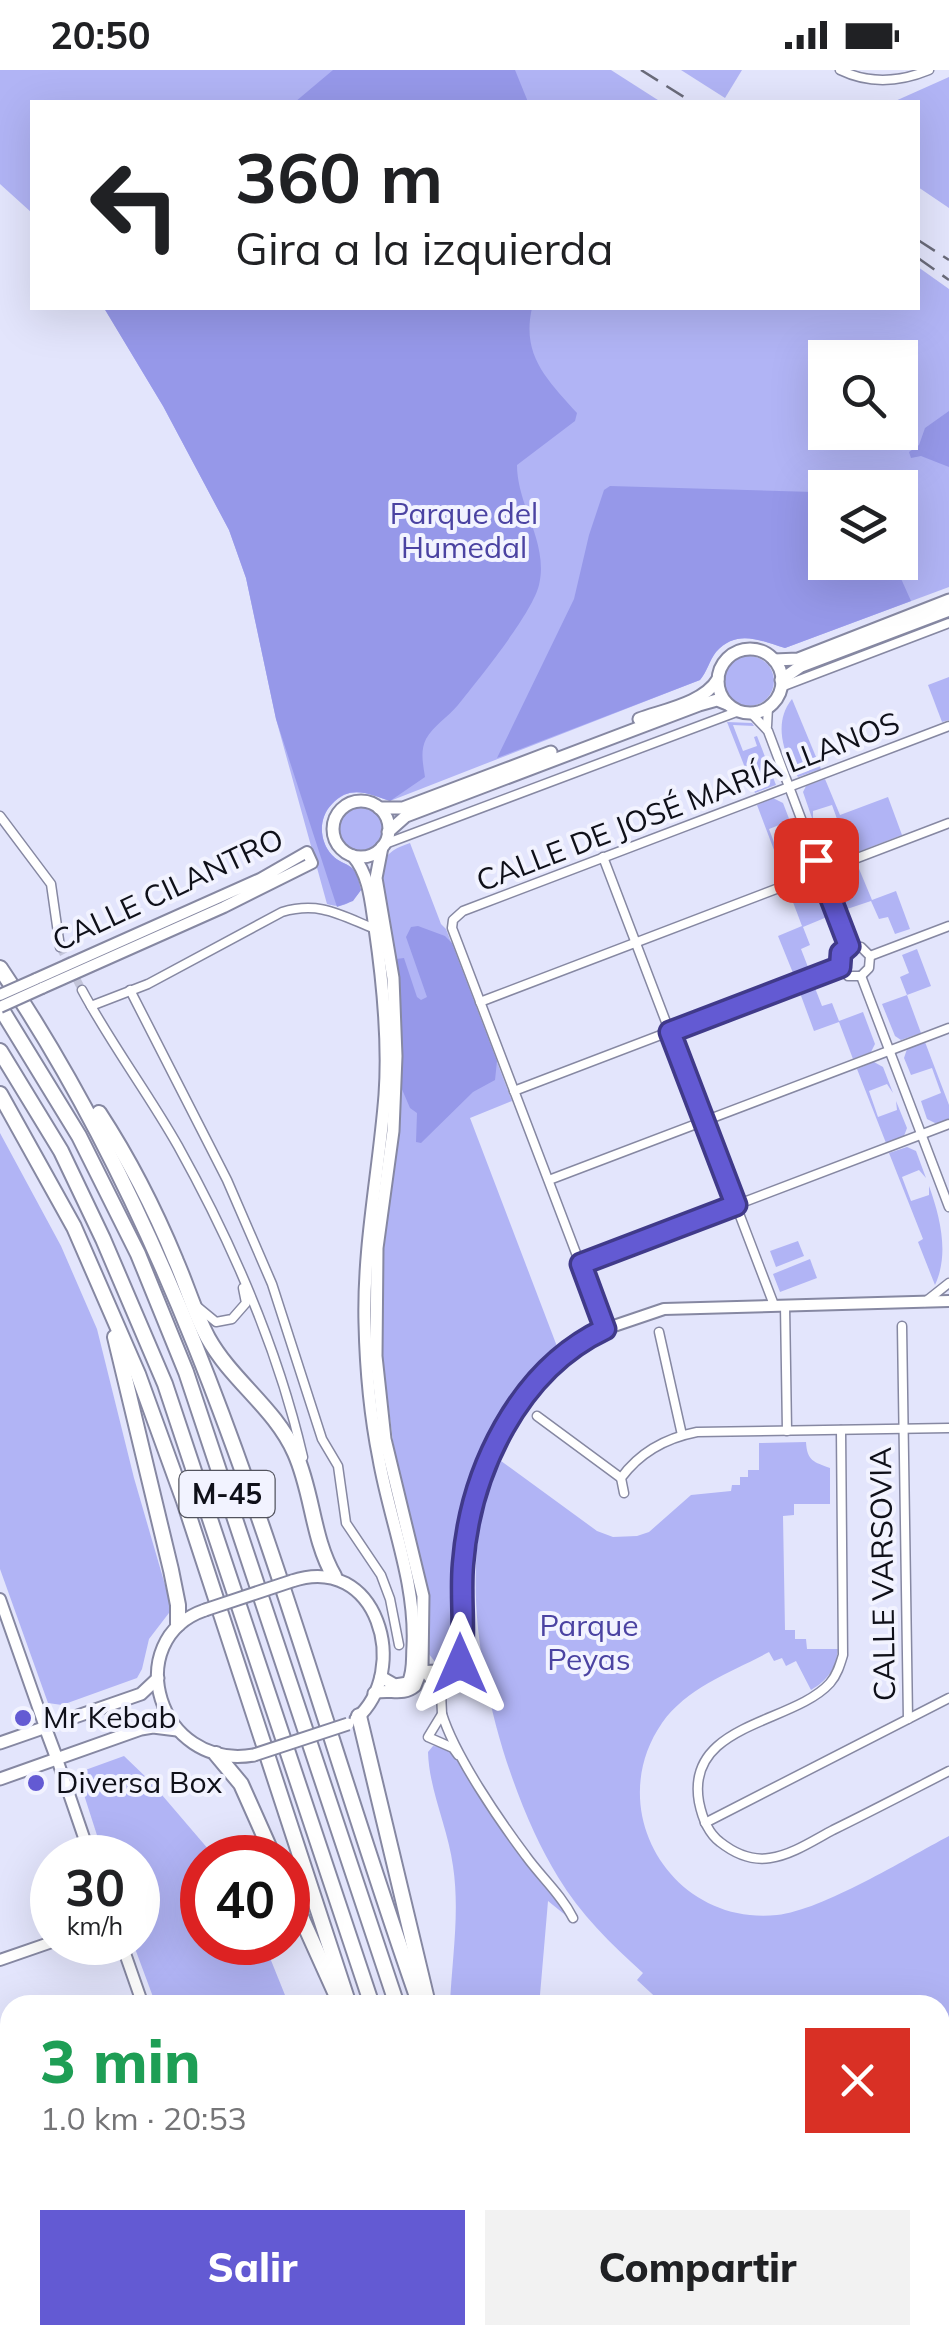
<!DOCTYPE html>
<html lang="es">
<head>
<meta charset="utf-8">
<style>
	body { margin:0; font-family:Mulish,sans-serif; background:#f2f2f2; color:#202124; height:100vh; display:flex; flex-direction:column; font-size:38px; white-space:nowrap }
	* { box-sizing:border-box; margin:0 }
	p { font-size:32px; color:#757577 }
	.icon { flex:none; width:55px; height:55px; fill:none; stroke:currentColor; stroke-width:2; stroke-linecap:round; stroke-linejoin:round }
	.map { position:relative; flex:1; overflow:hidden }
	.details { position:absolute; left:0px; top:1925px; width:950px; height:350px; display:flex; flex-direction:column; background:#fff; border-radius:30px 30px 0 0; box-shadow:0 10px 40px #0002 }
	.details>* { flex:none }
	.banner { position:absolute; left:30px; top:30px; width:890px; height:210px; border-radius:0px; box-shadow:0 10px 40px #0002; background:#fff; color:#202124; overflow:hidden }
	.buttons { position:absolute; left:808px; top:270px; display:grid; gap:20px }
	.buttons a { display:grid; place-items:center; width:110px; height:110px; border-radius:0px; background:#fff; box-shadow:0 10px 40px #0002; font-size:50px }
	.speed { position:absolute; left:30px; top:1765px; display:flex; gap:20px; font-size:50px; font-weight:700; text-align:center }
	.speed>* { display:grid; place-content:center; width:130px; height:130px; border-radius:50%; background:#fff; box-shadow:0 10px 40px #0002; line-height:1 }
	.speed small { font-size:25px; font-weight:400 }
	.speed .limit { border:15px solid #d22; background:#fff; color:#111 }
	.pin { position:absolute; display:grid; place-items:center; width:85px; height:85px; color:#fff; margin:-42px; border-radius:20px; box-shadow:0 5px 15px #0006 }
	.me { position:absolute; width:110px; margin:-55px; rotate:0deg; stroke-linejoin:round; filter:drop-shadow(0 0 8px #0008) }
	.turn { display:flex; align-items:center; gap:35px; height:210px; padding:0 40px; font-size:45px }
	.turn .icon { width:130px; height:130px; stroke-width:2.5 }
	.turn b { display:block; font-size:70px; line-height:85px }
	.round { display:grid; place-items:center; flex:none; width:105px; height:105px; border-radius:0px; background:#f2f2f2 }
	.head { display:flex; align-items:center; justify-content:space-between; height:170px; padding:0 40px }
	h1 { font-size:60px; font-weight:800; line-height:75px; color:#1e9e55 }
	.cta { display:flex; gap:20px; margin-top:auto; padding:20px 40px }
	.cta a { flex:1; height:115px; border-radius:0px; background:#635ad3; color:#fff; font-size:40px; font-weight:800; line-height:115px; text-align:center }
	.cta a+a { background:#f2f2f2; color:#202124 }
	.status { display:flex; justify-content:space-between; align-items:center; height:70px; padding:0 50px; background:#fff; direction:ltr }
	.status svg { height:28px; fill:currentColor }
	.map>svg:first-child { display:block }
	.green { fill:#b1b4f5; fill-rule:evenodd }
	.forest { fill:#9698e9 }
	.lines { fill:none; stroke-linecap:round; stroke-linejoin:round }
	.minor-tunnel { stroke:#c3c5da; stroke-width:8; stroke-dasharray:8 4; stroke-linecap:butt }
	.minor-casing { stroke:#8688a2; stroke-width:11 }
	.tertiary-casing { stroke:#8688a2; stroke-width:14 }
	.secondary-casing { stroke:#8688a2; stroke-width:15 }
	.motorway-casing { stroke:#8688a2; stroke-width:18 }
	.minor { stroke:#fff; stroke-width:8 }
	.tertiary { stroke:#fff; stroke-width:10 }
	.secondary { stroke:#fff; stroke-width:11 }
	.motorway { stroke:#fff; stroke-width:14 }
	.rail { stroke:#6a6b7a; stroke-width:2.5; stroke-dasharray:20 10; stroke-linecap:butt }
	.tertiary-bridge-casing { stroke:#8688a2; stroke-width:14; stroke-linecap:butt }
	.secondary-bridge-casing { stroke:#8688a2; stroke-width:15; stroke-linecap:butt }
	.tertiary-bridge { stroke:#fff; stroke-width:10 }
	.secondary-bridge { stroke:#fff; stroke-width:11 }
	.route-casing { stroke:#403a89; stroke-width:25 }
	.route { stroke:#635ad3; stroke-width:18 }
	.poi-dot { fill:#635ad3; stroke:#f2f3ff; stroke-width:4 }
	.labels { text-anchor:middle; stroke-width:8; stroke-linejoin:round; paint-order:stroke }
	.shield { fill:#f2f3ff; stroke:#53545e; stroke-width:2.5 }
	.shield-label { font-size:28px; font-weight:bold; fill:#0f1019 }
	.park-label { font-size:30px; fill:#4b43a2; stroke:#f2f3ff }
	.street-label { font-size:30px; fill:#0f1019; stroke:#f2f3ff }
	.poi-label { font-size:30px; fill:#0f1019; stroke:#f2f3ff; text-anchor:start }
</style>
</head>
<body>
<div class="status"><b>20:50</b><svg viewBox="0 0 49 12"><path d="M0 12V9h3v3zM5 12V6h3v6zM10 12V3h3v9zM15 12V0h3v12zM26 1h20v11H26zM47 4h2v5h-2z"/></svg></div>
<div class="map">
<svg width="949" height="2275" viewBox="0 0 949 2275">
	<rect width="100%" height="100%" fill="#e3e5fc"/>
	<g class="green">
		<path d="M0,0H611L661,32H32V143L0,114Z"/>
		<path d="M681,0H742L725,28Z"/>
		<path d="M949,7V138L918,117V32H893Z"/>
		<path d="M918,197L949,219V517L785,578C761,571 737,558 716,582C709,591 707,602 700,610L390,731C369,724 351,714 332,734C318,748 319,771 332,785C338,792 346,793 352,798C358,804 359,813 361,820C352,833 343,839 327,834L276,649L246,508L229,460L163,336L104,238H918ZM825,288H900V362H825ZM825,418H900V492H825Z"/>
		<circle cx="749" cy="611" r="25"/>
		<path d="M949,607V650L942,652L928,615Z"/>
		<path d="M792,629L821,699L798,707C783,684 773,652 792,629Z"/>
		<path d="M727,652L752,653L754,656L733,655L743,681L757,676L754,667L757,666L776,715L755,723Z"/>
		<path d="M825,709L840,745L888,727L902,765L837,790L829,789L817,761L820,760L823,767L841,760L832,735L813,741V751L803,722L806,716Z"/>
		<path d="M773,728L783,733L793,759L790,760L787,752L769,759L778,783L796,777L793,769L796,768L806,795L803,803L785,809L757,735Z"/>
		<circle cx="361" cy="760" r="22"/>
		<path d="M410,773L441,854L446,859L512,1031L470,1048L558,1279C468,1372 453,1458 455,1583L452,1591L445,1595L436,1593L428,1583V1520L397,1403L382,1285L381,1204L398,1062L402,996L399,910L381,799C385,783 395,778 410,773Z"/>
		<path d="M857,794L872,830L896,821L910,859L895,864L888,847L879,849L871,831L847,839L835,807L838,801Z"/>
		<path d="M807,812L815,815L827,847L803,857L810,875L801,879L808,897L793,903L778,866L802,856L788,819Z"/>
		<path d="M917,879L931,916L907,925L921,963L901,970L895,966L882,934L907,925L900,907L909,903L902,885Z"/>
		<path d="M815,918L822,936L832,933L839,951L863,942L875,974L871,982L853,989L839,952L814,961L800,923Z"/>
		<path d="M925,972L949,1035V1049L937,1054L927,1049L921,1031L941,1023L932,998L911,1005L904,988L907,979Z"/>
		<path d="M874,992L883,997L893,1023L887,1014L869,1021L878,1047L897,1040L896,1031L907,1058L904,1066L886,1073L857,999Z"/>
		<path d="M0,1063L61,1176L97,1259L134,1408L172,1539L149,1569L142,1599L137,1608L62,1635L48,1633L0,1499Z"/>
		<path d="M907,1077L916,1081L926,1108L919,1100L902,1107L911,1131L929,1125V1116C941,1149 949,1185 935,1215L918,1172L923,1169L889,1083Z"/>
		<path d="M798,1171L804,1186L776,1197L770,1181Z"/>
		<path d="M810,1189L817,1208L780,1222L773,1204Z"/>
		<path d="M806,1372C807,1391 814,1392 830,1398V1434H794V1445L783,1446L785,1560H795V1569H806L807,1579H838C836,1598 828,1610 811,1620L796,1591L786,1596L782,1588L774,1591L769,1582C732,1602 687,1617 662,1653C602,1740 672,1856 777,1845C823,1840 905,1789 949,1766V1999L940,2021V1935H664L637,1910L643,1903C611,1874 580,1844 558,1807C496,1706 442,1499 501,1391L597,1461L613,1467L637,1466L649,1462L691,1425L731,1421L732,1415H740V1407H748V1400H759V1373Z"/>
		<path d="M433,1676L443,1677L455,1685L529,1798L563,1834L569,1848L548,1831L540,1925L543,1935H450C452,1888 460,1843 453,1796C448,1758 429,1720 428,1682Z"/>
		<path d="M124,1686L150,1711L215,1787L202,1788V1872L264,1873L289,1935H156L133,1873L138,1872V1788L104,1787L77,1703Z"/>
		<path d="M940,2079L949,2086V2160L940,2155Z"/>
	</g>
	<g class="forest">
		<path d="M333,0H515L528,32H295Z"/>
		<path d="M104,238H532C521,286 548,310 577,343L575,351L517,395C517,436 549,473 539,515C532,544 478,610 458,635C449,646 433,656 426,669C420,681 423,694 425,707L390,731C369,724 350,714 332,734C318,748 319,771 332,785C338,792 346,793 352,798C358,804 359,813 361,820L353,831L337,837L276,649L246,508L229,460L163,336Z"/>
		<path d="M949,341V397L921,386L911,388L909,382L919,375L925,358Z"/>
		<path d="M610,416L814,422L825,426V492L894,493L911,531L785,578C761,571 737,558 716,582C709,591 707,602 700,610L497,688L574,529L589,465L604,420Z"/>
		<path d="M418,856L445,866L452,873L497,991L495,1010L473,1022L421,1073L416,1072L417,1043L410,1038L401,1017L396,889L404,888L417,927L421,930L427,927L406,867L411,857Z"/>
	</g>
	<g class="lines">
		<path class="minor-tunnel" d="M60,877L82,920"/>
		<g class="minor-casing">
			<g id="minor">
				<path d="M840,0C869,14 900,12 929,0"/>
				<path d="M781,617L949,553"/>
				<path d="M751,643L768,661L849,876"/>
				<path d="M767,656L768,637"/>
				<path d="M0,746L51,814L60,877"/>
				<path d="M385,774L739,641"/>
				<path d="M603,787L774,1235"/>
				<path d="M849,876L841,883L839,897L848,906H861"/>
				<path d="M849,876L861,877L870,886L869,898L861,906"/>
				<path d="M870,886L949,856"/>
				<path d="M861,906L949,1137"/>
				<path d="M82,920C111,974 148,1023 178,1076C232,1173 278,1279 303,1387"/>
				<path d="M130,920L227,1110L272,1214L322,1369L338,1396L346,1453L381,1505L390,1529L399,1575"/>
				<path d="M480,932L949,753"/>
				<path d="M91,936L148,914L282,842C320,831 340,845 375,859"/>
				<path d="M514,1021L839,897"/>
				<path d="M549,1110L949,958"/>
				<path d="M581,1194L949,1054"/>
				<path d="M925,1232L949,1213"/>
				<path d="M785,1235L787,1361"/>
				<path d="M199,1238L216,1252L232,1249L246,1233L243,1218"/>
				<path d="M902,1256L908,1649"/>
				<path d="M605,1259L452,858L453,850L463,841L949,656"/>
				<path d="M659,1262L682,1365"/>
				<path d="M537,1346L621,1408"/>
				<path d="M841,1360L843,1585C840,1595 837,1605 830,1613C793,1654 685,1653 699,1732C702,1747 708,1763 720,1772C734,1783 752,1791 770,1788C792,1785 814,1770 833,1760C872,1741 910,1721 949,1701"/>
				<path d="M624,1423L621,1408C640,1382 666,1368 697,1362L949,1358"/>
				<path d="M441,1622L442,1644L428,1667L453,1678L458,1685"/>
				<path d="M442,1644C455,1686 499,1750 526,1786C541,1807 561,1824 573,1848"/>
				<path d="M705,1753L949,1628"/>
				<path d="M0,1993L10,1989"/>
				<path d="M940,2254L949,2257"/>
				<path d="M443,2275L462,2265"/>
				<path d="M581,2275L582,2265"/>
				<path d="M590,2275L635,2265"/>
			</g>
		</g>
		<g class="tertiary-casing">
			<g id="tertiary">
				<path d="M36,909L260,809L307,782L312,793L224,837L42,918"/>
				<path d="M0,1529L45,1657"/>
				<path d="M422,1598L441,1622L451,1611L462,1586L463,1488L478,1416L493,1377L513,1342L564,1285L605,1259L664,1239L949,1231"/>
				<path d="M426,1601L449,1600L459,1592"/>
				<path d="M57,1689L91,1788"/>
				<path d="M121,1872L143,1935"/>
				<path d="M0,1890L52,1872"/>
				<path d="M0,2257L10,2254"/>
			</g>
		</g>
		<g class="secondary-casing">
			<g id="secondary">
				<circle cx="750" cy="611" r="32"/>
				<path d="M774,590L798,589L949,530"/>
				<path d="M781,610L801,596L949,540"/>
				<path d="M639,649C663,640 704,633 718,609"/>
				<circle cx="361" cy="759" r="28"/>
				<path d="M379,738H403L551,682"/>
				<path d="M388,762L406,746L699,635L717,630L727,634"/>
				<path d="M353,786C370,806 371,833 375,858C383,913 389,970 385,1025C379,1102 363,1176 365,1253C366,1299 370,1344 379,1389C390,1452 416,1511 413,1576C412,1589 414,1601 408,1613L395,1615L381,1607"/>
				<path d="M292,1511C377,1482 412,1600 356,1649"/>
				<path d="M205,1540C120,1569 157,1701 254,1685"/>
				<path d="M374,1623C389,1618 402,1627 415,1616L422,1598L423,1526L385,1369L376,1286L377,1178L393,1061L396,986L393,908L376,808L382,777"/>
				<path d="M45,1657L57,1689"/>
				<path d="M0,1673L141,1624L158,1608"/>
				<path d="M0,1709L141,1659L153,1657L177,1660"/>
				<path d="M0,2034L8,2050"/>
				<path d="M0,2091L10,2092"/>
				<path d="M432,2265L437,2275"/>
			</g>
		</g>
		<g class="motorway-casing">
			<g id="motorway">
				<path d="M0,898C212,1211 296,1584 420,1935"/>
				<path d="M0,937L79,1066L138,1184L186,1302L397,1935"/>
				<path d="M0,981L61,1081L103,1169L165,1314L372,1935"/>
				<path d="M0,1024L74,1157L138,1304L184,1431L349,1935"/>
				<path d="M99,1043C129,1089 155,1140 176,1191C187,1216 195,1244 208,1268C232,1311 275,1338 295,1383C313,1423 312,1468 334,1506"/>
				<path d="M115,1267L171,1500L178,1535V1554"/>
				<path d="M359,1646L428,1934"/>
				<path d="M216,1684L241,1714L274,1788"/>
				<path d="M288,1818L339,1931"/>
				<path d="M480,2265L484,2275"/>
				<path d="M507,2265L511,2275"/>
			</g>
		</g>
		<use href="#minor" class="minor"/>
		<use href="#tertiary" class="tertiary"/>
		<use href="#secondary" class="secondary"/>
		<use href="#motorway" class="motorway"/>
		<g class="rail">
			<path d="M641,0L692,32"/>
			<path d="M918,170L949,190"/>
			<path d="M918,188L949,210"/>
		</g>
		<g class="tertiary-bridge-casing">
			<g id="tertiary-bridge">
				<path d="M0,925L36,909"/>
				<path d="M0,937L42,918"/>
			</g>
		</g>
		<g class="secondary-bridge-casing">
			<g id="secondary-bridge">
				<path d="M205,1540L292,1511"/>
				<path d="M254,1685L348,1654"/>
			</g>
		</g>
		<use href="#tertiary-bridge" class="tertiary-bridge"/>
		<use href="#secondary-bridge" class="secondary-bridge"/>
	</g>
	<g class="lines">
		<g class="route-casing">
			<path id="route" d="M460,1594C466,1563 460,1527 463,1494C470,1402 518,1300 605,1259L581,1194L736,1135L670,962L840,897L841,883L849,876L816,790"/>
		</g>
		<use href="#route" class="route"/>
	</g>
	<g class="poi-dot">
		<circle cx="23" cy="1648" r="10"/>
		<circle cx="36" cy="1713" r="10"/>
	</g>
	<g class="labels">
		<rect class="shield" x="179.5" y="1401" width="95" height="46" rx="8"/>
		<g class="shield-label">
			<text x="227" y="1434">M-45</text>
		</g>
		<g class="park-label">
			<text x="464" y="454">Parque del<tspan x="464" dy="34">Humedal</tspan></text>
			<text x="589" y="1566">Parque<tspan x="589" dy="34">Peyas</tspan></text>
		</g>
		<g class="street-label">
			<text transform="translate(688 732) rotate(-21)" y="10">CALLE DE JOSÉ MARÍA LLANOS</text>
			<text transform="translate(168 820) rotate(-25)" y="10">CALLE CILANTRO</text>
			<text transform="translate(883 1504) rotate(-91)" y="10">CALLE VARSOVIA</text>
		</g>
		<g class="poi-label">
			<text x="43" y="1658">Mr Kebab</text>
			<text x="56" y="1723">Diversa Box</text>
		</g>
	</g>
</svg>
<div class="buttons">
<a><svg class="icon" aria-label="search" viewBox="0 0 24 24"><circle cx="10" cy="10" r="6"/><path d="M15 15l6 6"/></svg></a>
<a><svg class="icon" aria-label="layers" viewBox="0 0 24 24"><path d="M12 4l9 5-9 5-9-5zM3 14l9 5 9-5"/></svg></a>
</div>
<div class="speed"><div>30<small>km/h</small></div><div class="limit">40</div></div>
<div class="pin" style="left:816px;top:790px;background:#d93025"><svg class="icon" aria-label="arrive" viewBox="0 0 24 24"><path d="M6 21V4h12l-3 4 3 4H6"/></svg></div>
<svg class="me" style="left:460px;top:1594px" viewBox="-20 -20 40 40"><path d="M0-17L14 15 0 8-14 15z" fill="#635ad3" stroke="#fff" stroke-width="4"/></svg>
<div class="banner">
<div class="turn"><svg class="icon" aria-label="left" viewBox="0 0 24 24"><path d="M17 20v-9H6M10 6l-5 5 5 5"/></svg><div><b>360 m</b>Gira a la izquierda</div></div>
</div>
<section class="details">
<div class="head"><div><h1>3 min</h1><p>1.0 km · 20:53</p></div><a class="round" style="background:#d93025;color:#fff"><svg class="icon" aria-label="close" viewBox="0 0 24 24"><path d="M6 6l12 12M18 6L6 18"/></svg></a></div>
<div class="cta"><a>Salir</a><a>Compartir</a></div>
</section>
</div>
</body>
</html>
